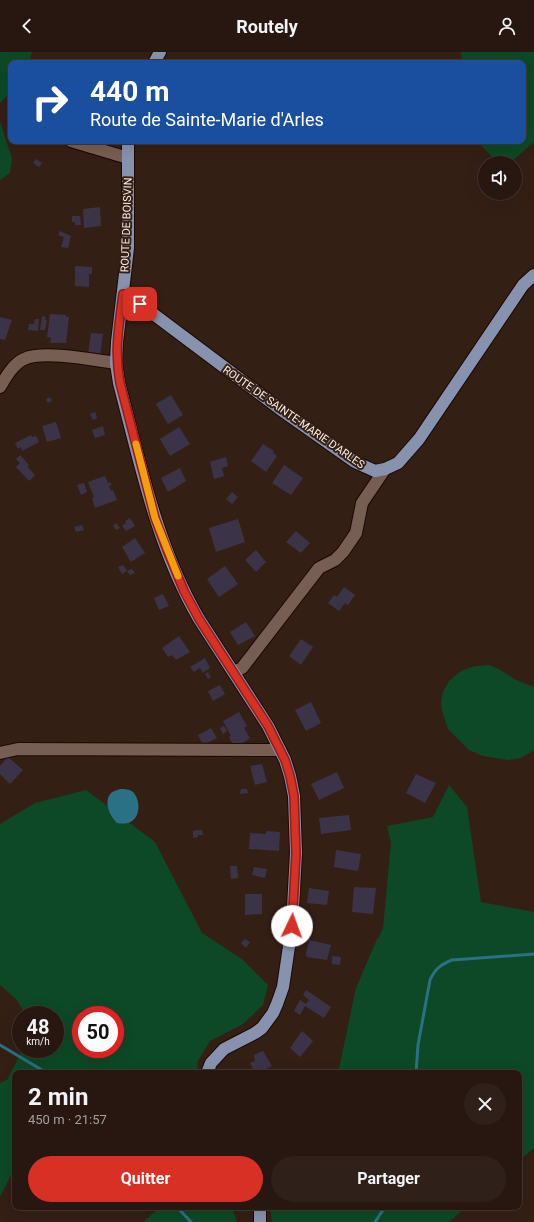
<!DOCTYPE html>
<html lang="fr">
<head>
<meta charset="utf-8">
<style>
	body { margin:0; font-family:Roboto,sans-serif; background:#2f2019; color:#f1f3f6; height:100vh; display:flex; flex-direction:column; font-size:15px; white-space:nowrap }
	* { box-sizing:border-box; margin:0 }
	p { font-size:13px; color:#a49f9f }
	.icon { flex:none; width:22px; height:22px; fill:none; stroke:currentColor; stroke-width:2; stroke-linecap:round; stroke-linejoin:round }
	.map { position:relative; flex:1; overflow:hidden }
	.side { position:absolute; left:12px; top:1018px; width:510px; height:140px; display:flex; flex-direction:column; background:#271710; border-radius:8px; box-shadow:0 4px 16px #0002,0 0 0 1px #433630 }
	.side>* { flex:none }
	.top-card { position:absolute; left:8px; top:8px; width:518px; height:84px; border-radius:8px; box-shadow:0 4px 16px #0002,0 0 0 1px #433630; background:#1a4fa0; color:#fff; overflow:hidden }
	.tools { position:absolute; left:478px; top:104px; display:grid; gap:8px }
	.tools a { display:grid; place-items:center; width:44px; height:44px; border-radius:50%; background:#271710; box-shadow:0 4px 16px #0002,0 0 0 1px #433630; font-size:20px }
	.speed { position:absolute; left:12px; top:954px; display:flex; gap:8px; font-size:20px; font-weight:700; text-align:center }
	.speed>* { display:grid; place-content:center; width:52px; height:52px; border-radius:50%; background:#271710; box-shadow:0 4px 16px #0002,0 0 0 1px #433630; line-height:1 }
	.speed small { font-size:10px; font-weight:400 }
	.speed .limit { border:6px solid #d22; background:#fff; color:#111 }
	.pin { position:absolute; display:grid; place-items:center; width:34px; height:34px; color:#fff; margin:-17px; border-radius:8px; box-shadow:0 2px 6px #0006 }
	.me { position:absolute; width:44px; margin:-22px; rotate:3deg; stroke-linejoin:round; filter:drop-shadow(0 0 3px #0008) }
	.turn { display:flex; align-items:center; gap:14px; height:84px; padding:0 16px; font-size:18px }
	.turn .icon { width:52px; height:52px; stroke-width:2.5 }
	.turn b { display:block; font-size:28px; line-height:34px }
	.round { display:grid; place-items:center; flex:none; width:42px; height:42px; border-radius:21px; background:#2f2019 }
	.overview { display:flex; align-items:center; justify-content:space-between; height:68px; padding:0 16px }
	h1 { font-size:24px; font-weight:700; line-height:30px }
	.action { display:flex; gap:8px; margin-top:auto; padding:8px 16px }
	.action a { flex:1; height:46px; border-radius:24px; background:#d93025; color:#fff; font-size:16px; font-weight:700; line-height:46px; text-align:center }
	.action a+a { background:#2f2019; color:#f1f3f6 }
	header { display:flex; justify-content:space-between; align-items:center; height:52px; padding:0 16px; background:#271710; font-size:18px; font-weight:700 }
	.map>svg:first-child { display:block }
	.green { fill:#0d4926; fill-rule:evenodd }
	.water { fill:#2a7185 }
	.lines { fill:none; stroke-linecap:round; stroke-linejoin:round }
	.stream { stroke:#2a7185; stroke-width:3 }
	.building { fill:#3b3449 }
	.minor-casing { stroke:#1b0802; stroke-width:14 }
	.major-casing { stroke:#1b0802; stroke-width:14 }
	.minor { stroke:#775e52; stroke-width:12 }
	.major { stroke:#8792af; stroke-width:12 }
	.route-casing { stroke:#8d1f18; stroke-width:10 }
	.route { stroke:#d93025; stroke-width:7 }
	.slow { stroke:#f59e0b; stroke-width:7 }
	.labels { text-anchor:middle; stroke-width:4; stroke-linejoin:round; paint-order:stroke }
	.street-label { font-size:11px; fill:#fdeee7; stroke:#341f15 }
</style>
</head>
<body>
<header><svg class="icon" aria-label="back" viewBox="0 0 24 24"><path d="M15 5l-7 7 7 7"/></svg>Routely<svg class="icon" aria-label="person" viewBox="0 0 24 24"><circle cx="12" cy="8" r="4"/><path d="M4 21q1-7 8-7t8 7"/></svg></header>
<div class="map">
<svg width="534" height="1170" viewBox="0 0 534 1170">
	<rect width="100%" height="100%" fill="#341f15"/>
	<g class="green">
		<path d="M0,0H32L29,11H11V39L0,51Z"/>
		<path d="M461,0H534V90L510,111H498L477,89H523V11H462Z"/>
		<path d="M0,69L12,107L10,121L0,128Z"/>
		<path d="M489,613L499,617L516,628L534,635V698L521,706L508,708L483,704L469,698L448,677L442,659L441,649L443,640L449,629L461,619L475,614Z"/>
		<path d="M449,733L467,755L481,850L534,860V1096L519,1109V1021H338L356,936L377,887H378L383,876L391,790L387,774L433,765Z"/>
		<path d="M86,738L155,790L202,881L242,907L268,933L263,953L243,972L210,989L198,1009L197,1021H15V1115L0,1145V1031L7,1028L23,997H55V963H26L16,947L0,933V772L35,751ZM81,963H115V997H81Z"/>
		<path d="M161,1155H232L237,1170H145V1168Z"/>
		<path d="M270,1155H466L449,1170H272Z"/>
	</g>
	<path class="water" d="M120,737C125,737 129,737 133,740C140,747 141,763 132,769C128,772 122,772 117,771C110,764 103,750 111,741C113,739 117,738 120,737Z"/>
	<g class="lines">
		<g class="stream">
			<path d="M0,993L47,1021"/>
			<path d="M416,1021L418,993L430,928C435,917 440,913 452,908L534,902"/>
			<path d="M177,1155L191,1170"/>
			<path d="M375,1170L385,1155"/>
		</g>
	</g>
	<g class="building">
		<path d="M36,107L42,111L39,115L33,111Z"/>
		<path d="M100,155L101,174L84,176L83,157Z"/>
		<path d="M72,164H80L81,173H75V170H72Z"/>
		<path d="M60,179L71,184L68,196L61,195L64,185L58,183Z"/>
		<path d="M75,214L92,215V222H89V235L75,234Z"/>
		<path d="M50,262L66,263V265H69L66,291H50L51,286L47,285Z"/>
		<path d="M42,264L46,265L45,268H47L45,278H40Z"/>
		<path d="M0,265L12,268L5,288L0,287Z"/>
		<path d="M35,267H39L38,279L28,278L29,272H34Z"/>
		<path d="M91,281L103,282L100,303L88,302Z"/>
		<path d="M171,343L183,363L168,372L156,352Z"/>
		<circle cx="49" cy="348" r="2.5"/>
		<path d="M95,360L97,366L93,368L90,362Z"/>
		<path d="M56,370L61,386L47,390L42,374Z"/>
		<path d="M103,374L105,383L95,386L92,378Z"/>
		<path d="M179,375L190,392L170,404L160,387Z"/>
		<path d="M31,383L32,385L36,384L39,390L22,399L21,395L18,397L15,391Z"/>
		<path d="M263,392L274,399L273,401L277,404L266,420L251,409Z"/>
		<path d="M20,403L29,413L27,414L35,423L29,429L16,415L20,411L16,407Z"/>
		<path d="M226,405L228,414L222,416L224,424L214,427L210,410Z"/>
		<path d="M284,413L303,426L291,443L272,431Z"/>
		<path d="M180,416L186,429L168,440L161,426Z"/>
		<path d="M105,424L108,431L110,430L112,433L109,434L111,439L113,438L117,448L95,456L92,446L94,445L88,430Z"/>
		<path d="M84,431L87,440L81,443L77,433Z"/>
		<path d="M232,440L238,445L232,452L226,447Z"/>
		<path d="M130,466L135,474L126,479L122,474L126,471L125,469Z"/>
		<path d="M238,467L245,490L216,500L209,476Z"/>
		<path d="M116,471L120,476L116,478L113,474Z"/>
		<path d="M82,473L84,478L76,480L74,475Z"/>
		<path d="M296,479L310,491L301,501L286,490Z"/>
		<path d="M135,486L145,501L131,510L122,495Z"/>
		<path d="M256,498L266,510L256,520L245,508Z"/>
		<path d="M123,513L127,519L122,522L118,515Z"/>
		<path d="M225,514L238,532L219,545L207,527Z"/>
		<path d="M132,517L135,521L130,523L127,519Z"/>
		<path d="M344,535L355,543L348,553L345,551L339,559L328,551L334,543L337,545Z"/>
		<path d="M163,542L169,554L159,558L154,546Z"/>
		<path d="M246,570L255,584L238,593L230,580Z"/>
		<path d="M179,584L190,600L176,608L172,603L168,605L162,596Z"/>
		<path d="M301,587L313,595L301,613L289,604Z"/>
		<path d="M205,606L210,616L203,621L200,616L194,620L190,615Z"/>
		<path d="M208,620L211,625L208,627L205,622Z"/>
		<path d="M220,633L225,642L213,649L208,639Z"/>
		<path d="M311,650L321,671L306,679L295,658Z"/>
		<path d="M239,660L247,674L244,676L250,686L238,694L233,693L229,685L231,684L223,669Z"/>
		<path d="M224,674L227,679L223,682L220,676Z"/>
		<path d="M211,676L217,686L203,693L198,683Z"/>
		<path d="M8,705L23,718L10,732L0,722V714Z"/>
		<path d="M262,712L267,730L255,733L250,714Z"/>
		<path d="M337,720L344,736L319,748L311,732Z"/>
		<path d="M416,722L436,731L425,751L406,741Z"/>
		<path d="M241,737H247L248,741L240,742Z"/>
		<path d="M349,763L351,778L321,782L319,766Z"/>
		<path d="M198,778H202L203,783H198V785L193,786V779Z"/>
		<path d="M266,779L280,780L279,799L249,797L250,781L266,782Z"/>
		<path d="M336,798L361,802L358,819L334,815Z"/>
		<path d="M230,814H237L238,826L231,827Z"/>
		<path d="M254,815L267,817L265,826L252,823Z"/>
		<path d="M354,835L376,836L373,862L352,860Z"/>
		<path d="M309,836L329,839L327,853L307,851Z"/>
		<path d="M245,842H262V862L245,863Z"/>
		<path d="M245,887L250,890L246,896L241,891Z"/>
		<path d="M309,888L331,893L327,908L307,905L306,902Z"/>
		<path d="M332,904L341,905L340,913L332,912Z"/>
		<path d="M306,938L331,955L324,966L305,954L300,963L294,959L300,948L306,952L309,948L303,943Z"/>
		<path d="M302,979L313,989L300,1005L290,996Z"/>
		<path d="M263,999L272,1014L263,1018L265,1021H255L250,1011L255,1009L254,1003Z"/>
	</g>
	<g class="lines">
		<g class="minor-casing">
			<g id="minor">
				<path d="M71,89L128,106"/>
				<path d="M0,335C6,325 13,312 24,307C43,298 94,308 116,311"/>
				<path d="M234,620L242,616L319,516L335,508L343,500L356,481L362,451L385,417"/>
				<path d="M0,701L18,697L280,698"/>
			</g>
		</g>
		<g class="major-casing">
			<g id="major">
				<path d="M154,11L160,0"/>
				<path d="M128,89V196L117,290L116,311L119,331C140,411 157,495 199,567L268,674L285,708L290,724L294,744L296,801L292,874L283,935L277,952L273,961L262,976L255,981L224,997L211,1011L207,1021"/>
				<path d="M123,242L128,243L280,357L355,410L375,419L385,417L398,411L419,387L523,233L534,223"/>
				<path d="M260,1170V1155"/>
			</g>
		</g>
		<use href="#minor" class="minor"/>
		<use href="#major" class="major"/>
	</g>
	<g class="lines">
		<g class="route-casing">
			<path id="route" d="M140,252L128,243L123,242C119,273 114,299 120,331L155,466L167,498L184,539L199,567L268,674L285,708L290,724L294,744L296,802L292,874"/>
		</g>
		<use href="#route" class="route"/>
		<path class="slow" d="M136,392L155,466L178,524"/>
	</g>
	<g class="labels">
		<g class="street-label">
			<text transform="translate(126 173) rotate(-88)" y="4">ROUTE DE BOISVIN</text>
			<text transform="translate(294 365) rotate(35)" y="4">ROUTE DE SAINTE-MARIE D'ARLES</text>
		</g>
	</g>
</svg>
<div class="tools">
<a><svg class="icon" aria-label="sound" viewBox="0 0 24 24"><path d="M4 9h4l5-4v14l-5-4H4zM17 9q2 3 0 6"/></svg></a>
</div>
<div class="speed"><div>48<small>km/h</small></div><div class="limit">50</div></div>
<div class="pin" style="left:140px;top:252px;background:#d93025"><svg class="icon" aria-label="arrive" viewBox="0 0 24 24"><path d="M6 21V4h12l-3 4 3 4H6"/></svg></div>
<svg class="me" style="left:292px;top:874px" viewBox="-20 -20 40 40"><circle r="19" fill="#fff"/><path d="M0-13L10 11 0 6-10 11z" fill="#d93025"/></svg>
<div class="top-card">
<div class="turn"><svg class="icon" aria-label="right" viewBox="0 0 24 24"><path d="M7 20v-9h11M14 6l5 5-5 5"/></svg><div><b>440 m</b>Route de Sainte-Marie d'Arles</div></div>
</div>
<section class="side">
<div class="overview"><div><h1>2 min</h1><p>450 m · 21:57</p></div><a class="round"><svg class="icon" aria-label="close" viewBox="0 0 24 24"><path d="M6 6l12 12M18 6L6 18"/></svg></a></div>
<div class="action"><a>Quitter</a><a>Partager</a></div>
</section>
</div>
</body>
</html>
